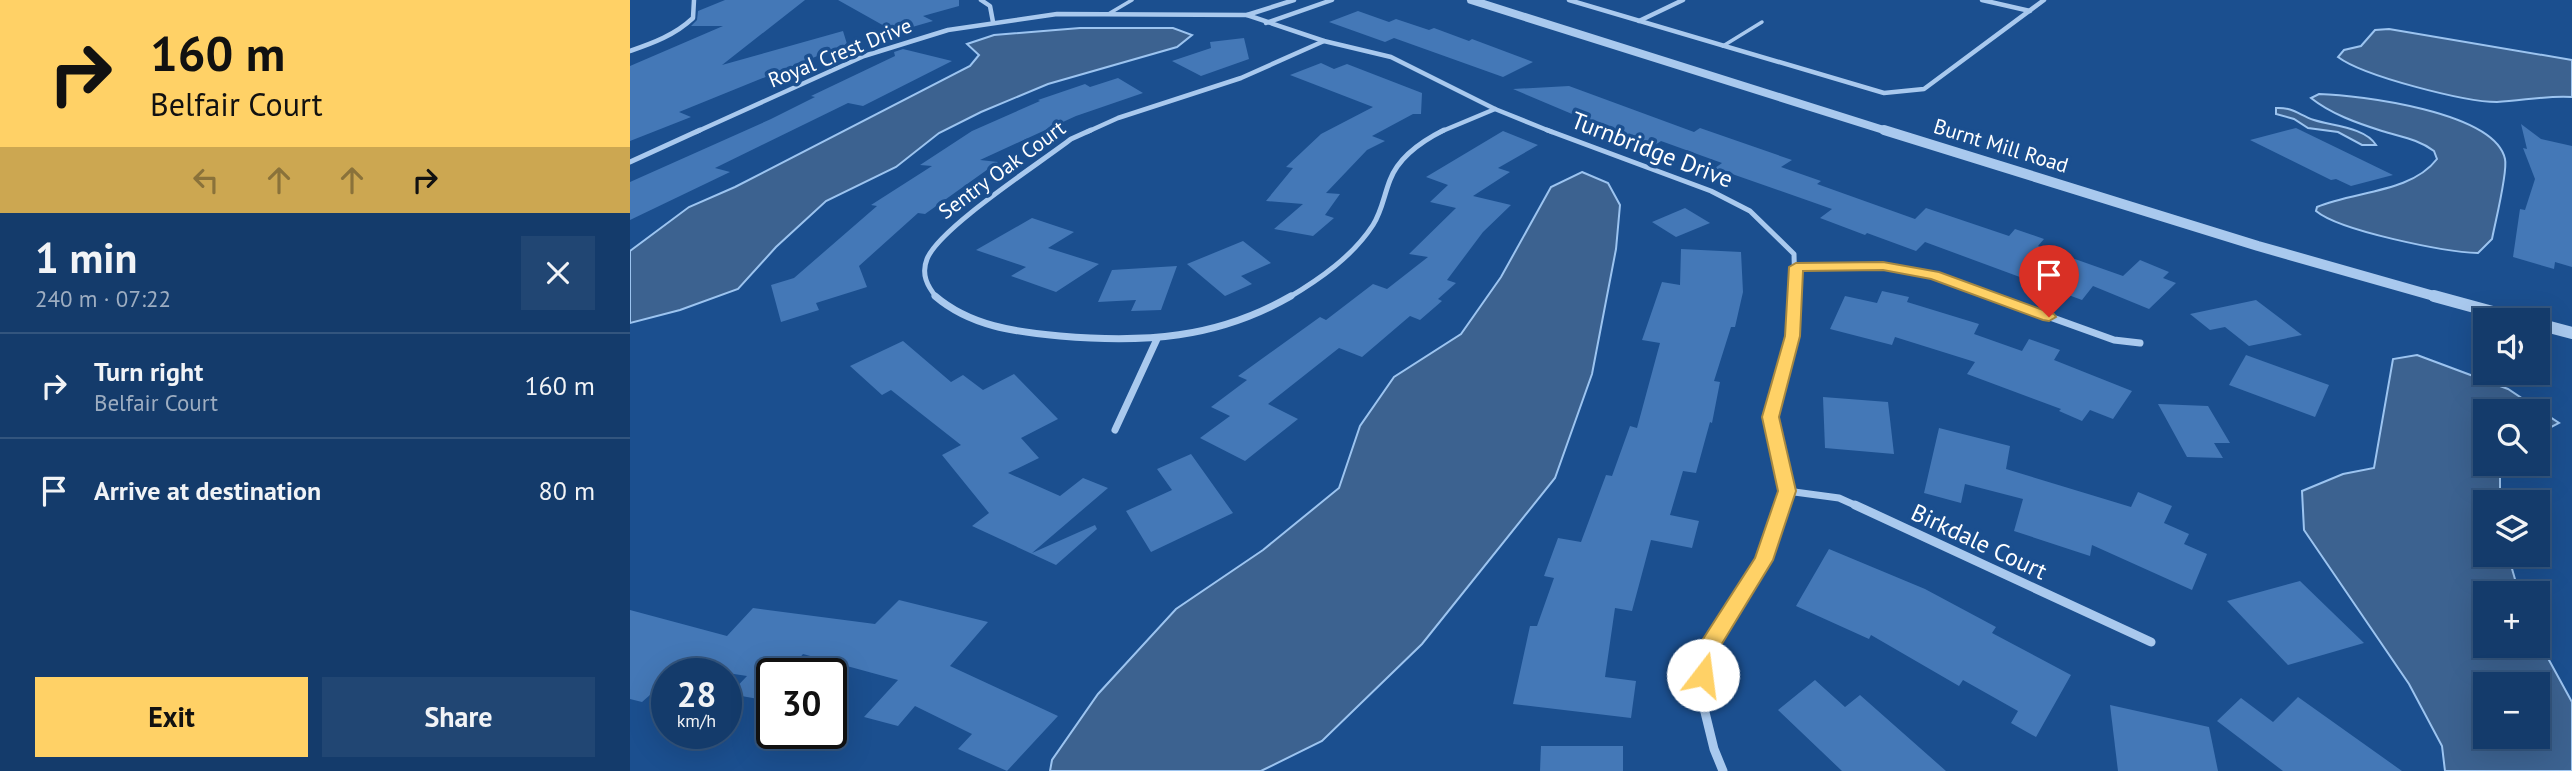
<!DOCTYPE html>
<html lang="en">
<head>
<meta charset="utf-8">
<style>
	body { margin:0; font-family:"PT Sans",sans-serif; background:#214673; color:#f1f3f6; height:100vh; display:flex; flex-direction:column; font-size:26px; white-space:nowrap }
	* { box-sizing:border-box; margin:0 }
	p { font-size:23px; color:#9dadc1 }
	.icon { flex:none; width:38px; height:38px; fill:none; stroke:currentColor; stroke-width:2; stroke-linecap:round; stroke-linejoin:round }
	.map { position:relative; flex:1; overflow:hidden }
	.panel { display:flex; flex-direction:column; background:#143b6b; width:630px }
	.panel>* { flex:none }
	.guide { background:#ffd166; color:#111; overflow:hidden }
	.buttons { position:absolute; left:1843px; top:308px; display:grid; gap:14px }
	.buttons a { display:grid; place-items:center; width:77px; height:77px; border-radius:0px; background:#143b6b; box-shadow:0 7px 28px #0002,0 0 0 2px #33557e; font-size:35px }
	.speed { position:absolute; left:21px; top:658px; display:flex; gap:14px; font-size:35px; font-weight:700; text-align:center }
	.speed>* { display:grid; place-content:center; width:91px; height:91px; border-radius:50%; background:#143b6b; box-shadow:0 7px 28px #0002,0 0 0 2px #33557e; line-height:1 }
	.speed small { font-size:18px; font-weight:400 }
	.speed .limit { border:4px solid #111; border-radius:10px; background:#fff; color:#111 }
	.pin { position:absolute; display:grid; place-items:center; width:60px; height:60px; color:#fff; margin:-72px -30px; border-radius:50% 50% 50% 0; rotate:-45deg; box-shadow:0 0 7px #0007 }
	.pin .icon { rotate:45deg }
	.me { position:absolute; width:77px; margin:-38px; rotate:15deg; stroke-linejoin:round; filter:drop-shadow(0 0 5px #0008) }
	.turn { display:flex; align-items:center; gap:24px; height:147px; padding:0 35px; font-size:32px }
	.turn .icon { width:91px; height:91px; stroke-width:2.5 }
	.turn b { display:block; font-size:49px; line-height:60px }
	.lanes { display:flex; align-items:center; height:66px; padding:0 35px; background:#0003; justify-content:center; gap:35px; direction:ltr }
	.lanes .off { opacity:.35 }
	.round { display:grid; place-items:center; flex:none; width:74px; height:74px; border-radius:0px; background:#214673 }
	.headline { display:flex; align-items:center; justify-content:space-between; height:119px; padding:0 35px }
	h1 { font-size:42px; font-weight:700; line-height:52px }
	.cta { display:flex; gap:14px; margin-top:auto; padding:14px 35px }
	.cta a { flex:1; height:80px; border-radius:0px; background:#ffd166; color:#111; font-size:28px; font-weight:700; line-height:80px; text-align:center }
	.cta a+a { background:#214673; color:#f1f3f6 }
	ul { padding:0; list-style:none }
	li { display:flex; align-items:center; gap:21px; height:105px; padding:0 35px; border-top:2px solid #33557e }
	li div { flex:1 }
	li b { display:block; font-size:26px }
	li em { font-style:normal }
	main { display:flex; flex:1; min-height:0 }
	.map>svg:first-child { display:block }
	.water { fill:#3c6290; stroke:#9cc4f0; stroke-width:2; fill-rule:evenodd }
	.building { fill:#4478b7 }
	.lines { fill:none; stroke-linecap:round; stroke-linejoin:round }
	.service { stroke:#a9c9ee; stroke-width:3.5 }
	.minor-far3 { stroke:#a9c9ee; stroke-width:4.5 }
	.minor-far2 { stroke:#a9c9ee; stroke-width:5 }
	.minor-far1 { stroke:#a9c9ee; stroke-width:7 }
	.minor { stroke:#a9c9ee; stroke-width:9 }
	.tertiary-far2 { stroke:#a9c9ee; stroke-width:8 }
	.tertiary-far1 { stroke:#a9c9ee; stroke-width:10 }
	.tertiary { stroke:#a9c9ee; stroke-width:12 }
	.route { fill:#ffd166; stroke:#a68842; stroke-width:2 }
	.labels { text-anchor:middle; stroke-width:7; stroke-linejoin:round; paint-order:stroke }
	.far-street-label { font-size:21px; fill:#fff; stroke:#1b4f8f }
	.street-label { font-size:24px; fill:#fff; stroke:#1b4f8f }
</style>
</head>
<body>
<main>
<section class="panel">
<div class="guide">
<div class="turn"><svg class="icon" aria-label="right" viewBox="0 0 24 24"><path d="M7 20v-9h11M14 6l5 5-5 5"/></svg><div><b>160 m</b>Belfair Court</div></div>
<div class="lanes"><svg class="icon off" aria-label="left" viewBox="0 0 24 24"><path d="M17 20v-9H6M10 6l-5 5 5 5"/></svg><svg class="icon off" aria-label="ahead" viewBox="0 0 24 24"><path d="M12 20V5M6 11l6-6 6 6"/></svg><svg class="icon off" aria-label="ahead" viewBox="0 0 24 24"><path d="M12 20V5M6 11l6-6 6 6"/></svg><svg class="icon" aria-label="right" viewBox="0 0 24 24"><path d="M7 20v-9h11M14 6l5 5-5 5"/></svg></div>
</div>
<div class="headline"><div><h1>1 min</h1><p>240 m · 07:22</p></div><a class="round"><svg class="icon" aria-label="close" viewBox="0 0 24 24"><path d="M6 6l12 12M18 6L6 18"/></svg></a></div>
<ul>
<li><svg class="icon" aria-label="right" viewBox="0 0 24 24"><path d="M7 20v-9h11M14 6l5 5-5 5"/></svg><div><b>Turn right</b><p>Belfair Court</p></div><em>160 m</em></li>
<li><svg class="icon" aria-label="arrive" viewBox="0 0 24 24"><path d="M6 21V4h12l-3 4 3 4H6"/></svg><div><b>Arrive at destination</b></div><em>80 m</em></li>
</ul>
<div class="cta"><a>Exit</a><a>Share</a></div>
</section>
<div class="map">
<svg width="1942" height="771" viewBox="0 0 1942 771">
	<rect width="100%" height="100%" fill="#1b4f8f"/>
	<g class="water">
		<path d="M450,28H543L562,35L547,47L418,84L351,112L309,133L266,167L196,201L146,247L108,289L50,310L0,323V251L59,207L105,187L340,66L349,55L337,44L364,35Z"/>
		<path d="M1759,29L1942,60V97C1917,95 1892,101 1867,102C1835,102 1733,76 1708,57L1714,50L1731,46L1745,30Z"/>
		<path d="M1689,94C1730,95 1865,112 1875,159C1878,172 1865,223 1862,239L1848,253C1815,252 1710,231 1686,211L1687,207C1724,191 1781,193 1807,159L1804,151C1788,139 1771,137 1752,131C1727,123 1701,114 1681,98Z"/>
		<path d="M1646,108C1663,107 1669,115 1684,120C1702,126 1735,127 1746,145H1732L1708,132L1678,128L1664,119L1646,114Z"/>
		<path d="M952,172L978,183L990,205L986,249L962,374L925,478L792,644L692,741L631,771H420L422,760L468,694L546,609L633,550L709,488L730,426L764,377L831,334L871,277L921,187Z"/>
		<path d="M1787,355L1878,389L1929,423L1908,434V411H1855V464H1870V502H1855V555H1878L1889,593H1855V646H1908V640L1942,702V771H1815L1812,746L1779,684L1674,530L1672,491L1713,474L1744,468L1763,359ZM1908,684V737H1855V684Z"/>
	</g>
	<g class="building">
		<path d="M95,0H175L92,65L213,31L217,44L49,112L61,117L0,141V66L93,26H61L67,20L68,11Z"/>
		<path d="M208,0H329V6L293,16L303,21L265,32Z"/>
		<path d="M728,11L759,22L766,19L799,30L804,28L839,41L842,39L903,62L873,77L764,38L755,42L699,22Z"/>
		<path d="M614,38L619,59L571,76L542,61L581,48L580,42Z"/>
		<path d="M273,49L322,61L233,106L218,103L85,168L100,172L0,220V182L141,119L185,97L181,96L265,56L264,52Z"/>
		<path d="M691,63L704,69L717,64L792,93L791,114H783L742,136L755,141L737,150L696,193L710,194L695,215L704,218L683,236L644,229L673,204L636,201L663,168L656,167L691,134L743,107L660,75Z"/>
		<path d="M488,78L513,93L446,116L350,160L368,162L295,214L288,213L229,266L237,287L186,303L189,310L151,322L141,285L164,278L247,206L241,205L302,166L290,165L342,131L410,101L408,100L455,84L460,87Z"/>
		<path d="M939,86L1064,132L1070,128L1162,160L1151,167L1191,181L1187,184L1285,219L1296,208L1379,236L1385,229L1414,239L1408,246L1493,276L1510,260L1539,272L1533,278L1546,283L1519,309L1463,286L1452,300L1295,242L1286,251L1237,233L1235,235L1190,218L1202,209L1085,168L1092,163L1031,141L1025,145L980,130L883,89Z"/>
		<path d="M1891,124L1911,139L1942,146V267L1925,262L1924,269L1883,257L1890,209L1895,210L1905,179L1893,148L1897,149Z"/>
		<path d="M1666,128L1763,175L1721,186L1706,179L1701,180L1620,140Z"/>
		<path d="M873,131L908,145L868,168L880,172L843,196L881,205L853,232L817,280L826,283L808,299L812,301L790,320L780,316L732,357L709,348L638,404L668,419L615,461L570,438L600,416L581,407L617,380L608,376L690,317L696,320L743,284L757,289L798,257L779,254L826,208L800,202L818,185L796,177Z"/>
		<path d="M1055,208L1080,223L1046,237L1022,222Z"/>
		<path d="M402,218L444,232L418,248L469,264L426,292L381,276L396,267L346,250Z"/>
		<path d="M613,241L641,263L611,276L622,284L595,296L557,264Z"/>
		<path d="M1051,249L1111,252L1113,292L1105,327H1101L1084,381L1090,382L1082,423L1080,422L1066,473L1053,471L1040,515L1069,521L1062,548L1021,540L1002,611L985,608L975,677L1006,681L1001,718L883,704L900,626H907L924,578L914,576L928,538L951,542L976,475L982,476L1000,426L1007,428L1030,343L1012,340L1032,282L1050,285Z"/>
		<path d="M547,266L531,310L501,311L506,300L468,302L482,270Z"/>
		<path d="M1252,291L1279,297L1277,302L1349,324L1344,334L1392,351L1399,339L1430,350L1424,360L1502,391L1483,419L1460,410L1452,421L1429,411L1431,409L1337,374L1345,362L1265,337L1262,345L1200,329L1215,296L1247,303Z"/>
		<path d="M1626,300L1672,335L1619,346L1595,327L1580,330L1560,314Z"/>
		<path d="M273,341L321,382L333,375L353,390L384,374L428,419L391,438L409,458L378,473L430,496L453,478L478,488L402,553L465,525L467,529L426,565L342,526L359,513L312,455L331,445L261,390L252,395L220,366Z"/>
		<path d="M1616,355L1699,385L1685,417L1599,385Z"/>
		<path d="M1193,397L1258,402L1264,454L1195,448Z"/>
		<path d="M1528,404L1578,406L1600,443H1584L1593,458L1557,457Z"/>
		<path d="M1309,428L1380,446L1376,469L1501,507L1508,492L1542,506L1534,523L1559,534L1554,544L1577,554L1562,590L1462,545L1460,556L1384,531L1393,499L1335,484L1331,503L1294,493Z"/>
		<path d="M561,454L603,513L521,552L496,511L542,490L527,469Z"/>
		<path d="M1199,549L1295,589L1366,627L1362,633L1441,675L1406,737L1381,723L1388,711L1333,680L1329,686L1241,635L1239,639L1166,606Z"/>
		<path d="M1670,581L1734,643L1658,665L1597,601Z"/>
		<path d="M269,600L358,622L320,666L428,716L377,771L328,749L342,734L285,706L268,726L234,717L268,680L173,654L156,674H142V690L134,700L100,694L117,676L52,666L43,674H37V680L12,702L0,699V610L97,636L123,608L245,624Z"/>
		<path d="M1185,680L1215,707L1230,695L1316,771H1212L1148,710Z"/>
		<path d="M1668,697L1772,771H1653L1587,721L1611,698L1643,722Z"/>
		<path d="M1480,705L1579,727L1588,771H1488Z"/>
		<path d="M911,746H993V771H910Z"/>
	</g>
	<g class="lines">
		<g class="service">
			<path d="M480,13L502,0"/>
			<path d="M1093,46L1132,22"/>
		</g>
		<g class="minor-far3">
			<path d="M351,0L360,6L363,22"/>
			<path d="M939,0L1254,93L1294,89L1414,0"/>
			<path d="M1352,0L1400,11"/>
			<path d="M617,15L694,41L761,57L865,109L922,132"/>
			<path d="M1009,21L1053,0"/>
			<path d="M636,23L702,0"/>
			<path d="M0,51C23,43 45,35 63,18L64,0"/>
			<path d="M66,132L234,56L318,30L427,14L617,15L664,0"/>
			<path d="M457,132L488,118L611,78L694,41"/>
			<path d="M810,132L865,109"/>
		</g>
		<g class="minor-far2">
			<path d="M917,130L1081,191L1120,211L1164,254L1165,298"/>
			<path d="M0,162L70,130"/>
			<path d="M1166,267L1253,266L1304,275L1367,298"/>
			<path d="M307,298C297,286 291,274 297,259C309,228 410,163 441,139L461,130"/>
			<path d="M658,298C690,279 723,256 743,225C752,211 754,195 760,180C769,156 792,141 814,130"/>
		</g>
		<g class="minor-far1">
			<path d="M305,296C340,326 385,332 430,336C514,343 586,339 661,296"/>
			<path d="M1362,296L1484,340L1510,343"/>
			<path d="M485,430L527,339"/>
			<path d="M1157,491L1209,498L1229,507"/>
			<path d="M1152,507L1157,491L1140,417L1163,336L1165,296"/>
		</g>
		<g class="minor">
			<path d="M1225,505L1521,642"/>
			<path d="M1093,771L1084,749L1071,696L1075,653L1134,560L1152,505"/>
		</g>
		<path class="tertiary-far2" d="M841,0L1260,132"/>
		<path class="tertiary-far1" d="M1254,130L1628,246L1811,298"/>
		<g class="tertiary">
			<path d="M1804,296L1892,320"/>
			<path d="M1908,324L1942,333"/>
		</g>
	</g>
	<path class="route" d="M1253,262L1309,272L1424,314L1426,317L1419,321L1413,320L1301,279L1253,270L1173,271L1170,336L1149,417L1166,491L1143,560L1085,655L1080,681L1073,684L1065,681L1062,675L1064,653L1125,558L1148,491L1132,417L1155,336L1159,267L1166,263Z"/>
	<g class="labels">
		<g class="far-street-label">
			<text transform="translate(210 53) rotate(-22)" y="7">Royal Crest Drive</text>
			<text transform="translate(1371 146) rotate(17)" y="7">Burnt Mill Road</text>
			<text transform="translate(372 170) rotate(-36)" y="7">Sentry Oak Court</text>
		</g>
		<g class="street-label">
			<text transform="translate(1022 150) rotate(21)" y="8">Turnbridge Drive</text>
			<text transform="translate(1349 542) rotate(25)" y="8">Birkdale Court</text>
		</g>
	</g>
</svg>
<div class="buttons">
<a><svg class="icon" aria-label="sound" viewBox="0 0 24 24"><path d="M4 9h4l5-4v14l-5-4H4zM17 9q2 3 0 6"/></svg></a>
<a><svg class="icon" aria-label="search" viewBox="0 0 24 24"><circle cx="10" cy="10" r="6"/><path d="M15 15l6 6"/></svg></a>
<a><svg class="icon" aria-label="layers" viewBox="0 0 24 24"><path d="M12 4l9 5-9 5-9-5zM3 14l9 5 9-5"/></svg></a>
<a>+</a>
<a>−</a>
</div>
<div class="speed"><div>28<small>km/h</small></div><div class="limit">30</div></div>
<div class="pin" style="left:1419px;top:317px;background:#d93025"><svg class="icon" aria-label="arrive" viewBox="0 0 24 24"><path d="M6 21V4h12l-3 4 3 4H6"/></svg></div>
<svg class="me" style="left:1073px;top:675px" viewBox="-20 -20 40 40"><circle r="19" fill="#fff"/><path d="M0-13L10 11 0 6-10 11z" fill="#ffd166"/></svg>
</div>
</main>
</body>
</html>
